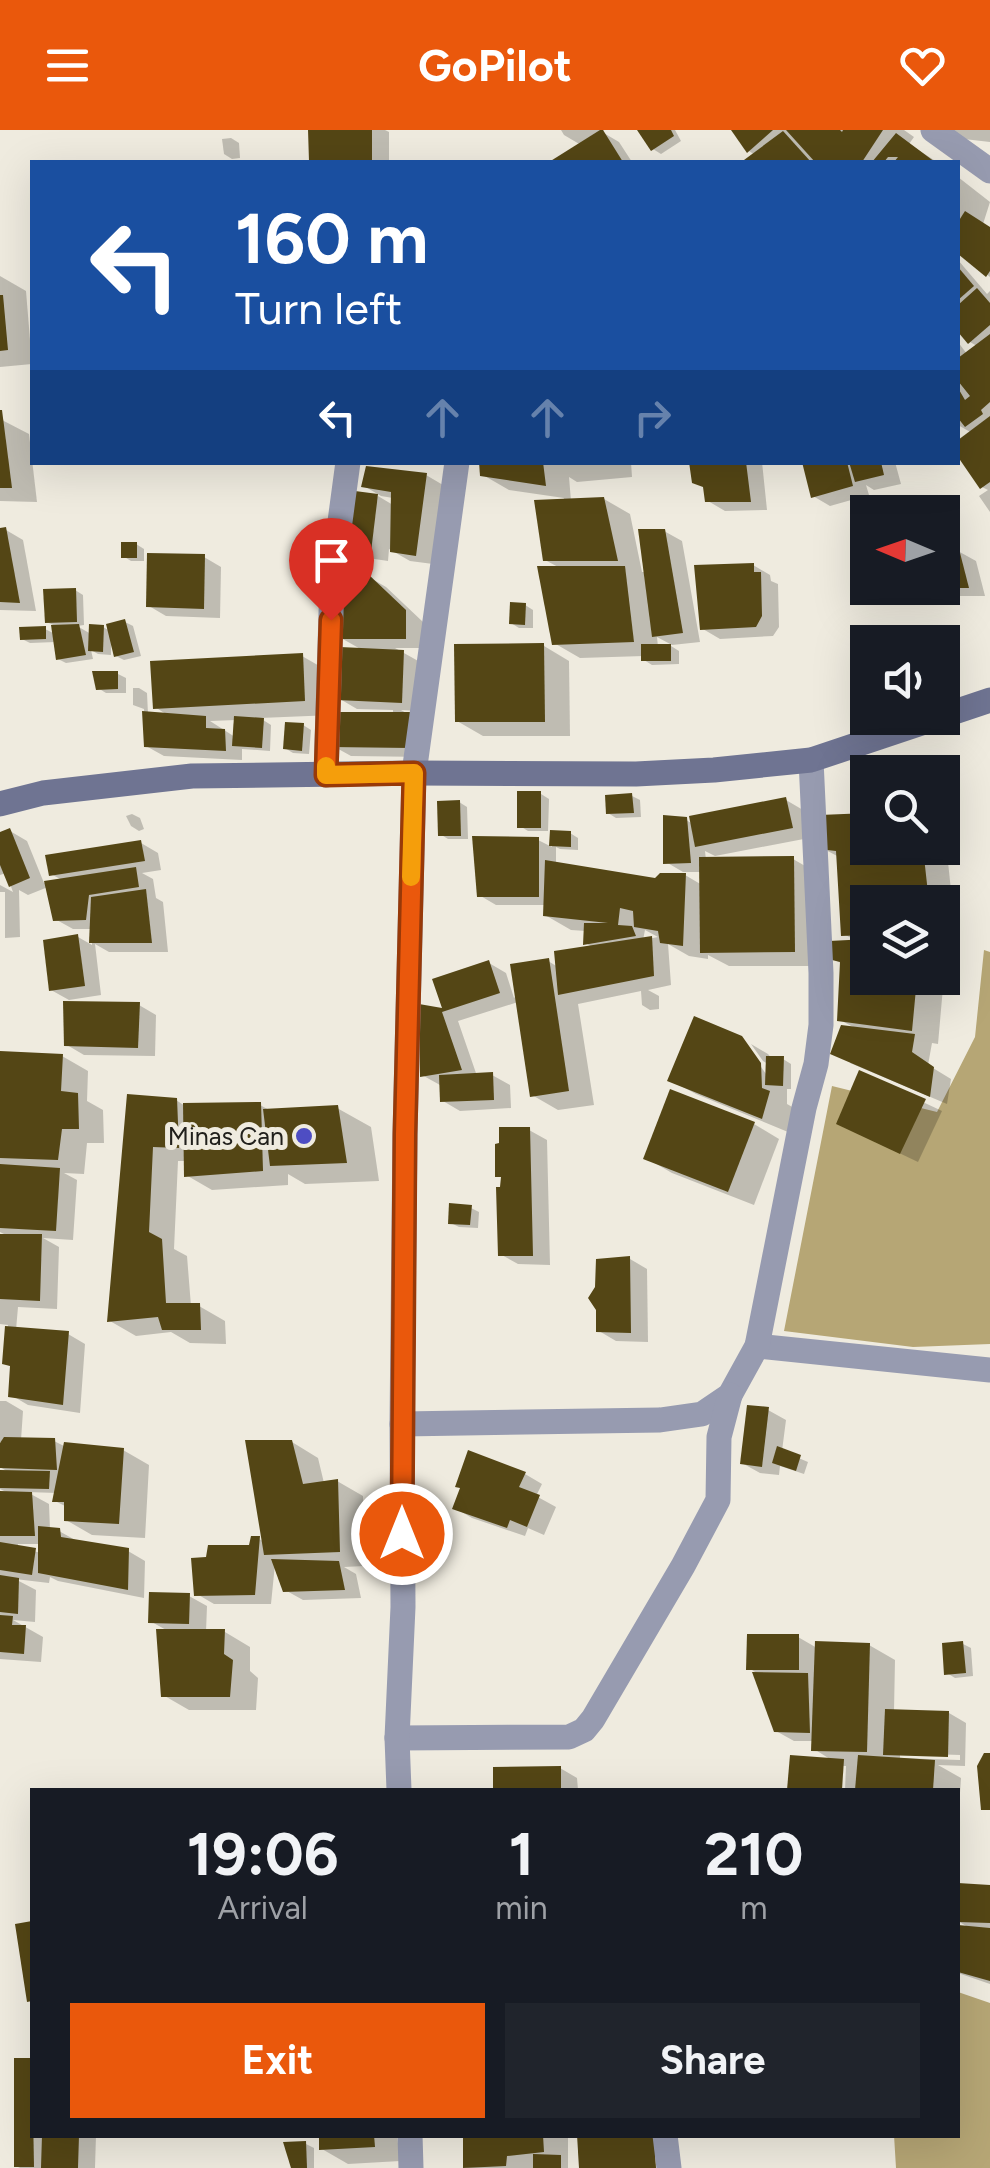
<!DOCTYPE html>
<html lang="en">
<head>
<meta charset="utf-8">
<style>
	body { margin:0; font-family:Figtree,sans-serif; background:#20242c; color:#f1f3f6; height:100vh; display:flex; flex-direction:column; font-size:38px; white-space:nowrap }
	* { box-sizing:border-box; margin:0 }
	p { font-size:32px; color:#9ea1a6 }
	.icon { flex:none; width:55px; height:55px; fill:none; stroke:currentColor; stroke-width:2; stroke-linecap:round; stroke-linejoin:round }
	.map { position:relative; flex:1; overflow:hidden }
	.sheet { position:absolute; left:30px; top:1658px; width:930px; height:350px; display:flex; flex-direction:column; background:#171b24; border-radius:0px; box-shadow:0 10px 40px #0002 }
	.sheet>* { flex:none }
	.guide { position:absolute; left:30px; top:30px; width:930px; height:305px; border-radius:0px; box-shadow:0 10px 40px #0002; background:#1a4fa0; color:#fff; overflow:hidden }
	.needle { width:65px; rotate:272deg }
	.fabs { position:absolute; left:850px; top:365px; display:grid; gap:20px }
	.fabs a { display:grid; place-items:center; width:110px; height:110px; border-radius:0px; background:#171b24; box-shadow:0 10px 40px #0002; font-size:50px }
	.pin { position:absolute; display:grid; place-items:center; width:85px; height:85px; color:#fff; margin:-102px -42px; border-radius:50% 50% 50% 0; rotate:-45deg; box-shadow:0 0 10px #0007 }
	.pin .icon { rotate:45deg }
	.me { position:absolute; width:110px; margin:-55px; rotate:0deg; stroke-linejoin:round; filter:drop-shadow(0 0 8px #0008) }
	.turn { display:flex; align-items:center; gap:35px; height:210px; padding:0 40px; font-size:45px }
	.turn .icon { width:130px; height:130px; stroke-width:2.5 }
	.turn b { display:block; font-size:70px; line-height:85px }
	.lanes { display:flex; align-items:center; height:95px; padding:0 40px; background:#0003; justify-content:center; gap:50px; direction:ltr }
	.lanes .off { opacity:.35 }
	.eta { display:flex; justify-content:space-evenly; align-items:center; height:170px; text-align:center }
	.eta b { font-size:60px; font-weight:700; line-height:70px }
	.cta { display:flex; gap:20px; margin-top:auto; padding:20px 40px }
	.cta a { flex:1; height:115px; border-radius:0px; background:#ea580c; color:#fff; font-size:40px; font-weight:700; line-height:115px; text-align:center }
	.cta a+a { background:#20242c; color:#f1f3f6 }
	header { display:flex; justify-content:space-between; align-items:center; height:130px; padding:0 40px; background:#ea580c; color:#fff; font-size:45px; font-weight:700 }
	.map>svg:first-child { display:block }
	.forest { fill:#b6a675 }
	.shadow { fill:#0003; fill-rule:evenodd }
	.building { fill:#544615 }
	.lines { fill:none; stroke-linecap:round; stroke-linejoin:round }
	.minor { stroke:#979bb0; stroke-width:25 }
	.secondary { stroke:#6f7492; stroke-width:25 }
	.route-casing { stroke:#983908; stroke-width:25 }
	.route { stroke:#ea580c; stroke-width:18 }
	.slow { stroke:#f59e0b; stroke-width:18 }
	.poi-dot { fill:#4e4dc3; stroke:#efebdf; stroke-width:4 }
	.labels { text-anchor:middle; stroke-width:10; stroke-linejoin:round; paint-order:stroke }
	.poi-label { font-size:25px; fill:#21201c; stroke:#efebdf; text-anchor:end }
</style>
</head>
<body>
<header><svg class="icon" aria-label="menu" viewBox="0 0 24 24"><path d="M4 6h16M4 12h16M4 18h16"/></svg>GoPilot<svg class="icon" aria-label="heart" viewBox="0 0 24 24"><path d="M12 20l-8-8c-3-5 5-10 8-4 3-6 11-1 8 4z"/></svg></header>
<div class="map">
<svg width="990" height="2038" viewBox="0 0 990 2038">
	<rect width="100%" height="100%" fill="#efebdf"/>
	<g class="forest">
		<path d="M984,820L990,822V1214L913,1217L784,1201L832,956L937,982L975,907Z"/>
		<path d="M958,1862L990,1873V2038H896L894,2005H958Z"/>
	</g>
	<g class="shadow">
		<path d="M311,0H385L389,2V32H311Z"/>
		<path d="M561,0H604L602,2L619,12L632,32H553L581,15L564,5Z"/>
		<path d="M643,0H675L681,11L661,24L653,19Z"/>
		<path d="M734,0H904L914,7L909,14L937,32H750L748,30L755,25L749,21Z"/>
		<path d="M948,0H990V12L964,9Z"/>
		<path d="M231,8L239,13L240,28L232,29L224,24L222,9Z"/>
		<path d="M958,47L990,72L983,94L990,99V147L959,122L958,124Z"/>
		<path d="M958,130L987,164L990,161V382L979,366L988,360L982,357L958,323V313L972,303L958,295V212L967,224L977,216L970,212L958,198Z"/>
		<path d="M0,146L26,161L32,234L0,237Z"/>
		<path d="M0,289L29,304L37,372L0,371Z"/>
		<path d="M482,332H631L632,347L577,352L569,347L571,371L604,369L630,384L642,442H646L664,401L682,411L700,512L672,515L657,507L658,517L671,516L679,521V534L652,535L644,530V526L580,528L554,513L560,438L545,430L564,368L509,360L483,345Z"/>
		<path d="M692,332H762L767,380L725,381L708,371L706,358Z"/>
		<path d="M805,332H895L901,354L874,360L866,355L869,365L830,376L813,366Z"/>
		<path d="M426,345L443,355L433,434L410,431L389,419L388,431L368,428L350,418L378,366L393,375V368L381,366L364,356Z"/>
		<path d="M0,400H6L23,410L36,481L0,480Z"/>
		<path d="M136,414L144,419V431H131L123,426Z"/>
		<path d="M958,421L976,431L985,466H914L899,458H942Z"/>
		<path d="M204,427L221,437L220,488L166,486L149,476Z"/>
		<path d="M753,435L770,445L771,451L778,454L779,497L773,506L720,509L703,499Z"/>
		<path d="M367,446L386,457L423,492L422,518H395L420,532L419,581L401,580L427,595L426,627L351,626L333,616V585L260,588L271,595L270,621L242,619V630L164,626L146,616L144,579L133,575V558H139L147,563L148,584L169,586L155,577L302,526L328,541L330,584L393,585V580L357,579L340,569L364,521L341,508ZM236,590L235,607L210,591Z"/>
		<path d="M75,460L83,465L84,495L77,496L91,504L103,497L110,501L125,492L133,496L141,526L124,530L116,526L111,511V525L98,524L91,520L93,529L66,533L58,529L56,512L30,513L22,509L45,499L55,504L53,495L47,492Z"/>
		<path d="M525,475L533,480V498H519L511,493Z"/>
		<path d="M544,516L569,531L570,606H483L457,591Z"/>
		<path d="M118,544L126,548V563H106L98,558Z"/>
		<path d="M303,595L311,600L309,624L293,623L285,618Z"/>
		<path d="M541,664L549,669L548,701H528L520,696Z"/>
		<path d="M632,666L640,670L641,687L616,688L608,683Z"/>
		<path d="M786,670L803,680L809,708L715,726L705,721L706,730L793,729L819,744L820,836H729L708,825V829L689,826L668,814L671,855L648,860L659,866V879L650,880L642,875L641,861L578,874L594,975L558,980L532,965L518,872L458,891L477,946L492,945L510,955L511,978L460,981L443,971L440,955L422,945L421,877L445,881L436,851L489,833L506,843L514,868L548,831L558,837L593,818L586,813V801L571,800L545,785L546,775H496L479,765L538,710L552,717V703H570L578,708V720L560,719L556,717V735L656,751L685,745L702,755V742H683L666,732L686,690L693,694ZM645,800L658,807L643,810Z"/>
		<path d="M459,672L467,677L468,709H448L440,704Z"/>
		<path d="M132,684L140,688L144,699L139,701L131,696L126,686Z"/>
		<path d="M10,701L27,711L44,753L62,750L51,744L141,713L158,723L161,740L142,743L153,749L156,768L163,772L168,822H109L95,814L101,865L69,870L51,860L78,807L92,815V799H73L55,789L48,757L28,765L19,760L20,807L5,808V762H0V755L13,762L6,743L0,745V705Z"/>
		<path d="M822,718H925L948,732L957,817L942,818V772H868V848L944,846L938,914L932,913L928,935L951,949L947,974L850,933L857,899L840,890L843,834L831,828L858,812L844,804L839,727Z"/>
		<path d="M139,875L156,885L155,926L84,925L67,915Z"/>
		<path d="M751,914L768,924L772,929H783L791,934V959H787V974L794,978L788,1002L696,964L670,950L759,934L766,944L768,934L763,931Z"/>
		<path d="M0,923L62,926L88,941L87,971L103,980L104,1013H87L84,1044L64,1043L77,1050L73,1110L43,1108L59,1117L57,1179L18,1177L16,1200L68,1204L85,1214L80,1283L28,1275L11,1265L13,1238L5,1233L8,1195L0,1194V1106H8L0,1102Z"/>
		<path d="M861,943L942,981L918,1032L857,1003Z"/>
		<path d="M129,966L176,970L185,976L260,975L271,981L337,978L371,997L379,1051L305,1054L288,1044V1055L212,1060L186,1045V1031H178L174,1119L187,1126L191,1176H199L225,1191L226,1214L190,1213L171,1202L136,1206L110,1191Z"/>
		<path d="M754,994L779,1009L754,1075L672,1043L646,1028Z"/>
		<path d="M529,1000L547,1010L550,1135L518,1134L500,1124L503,1048L498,1045Z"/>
		<path d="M471,1078L479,1082L478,1098L459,1097L451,1093Z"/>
		<path d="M630,1129L647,1139L648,1212L616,1211L599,1201Z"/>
		<path d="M0,1271H6L23,1281L21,1310L54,1311L66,1317L123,1320L149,1335L145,1408L92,1405L66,1390L67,1377L55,1371L57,1363L27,1362L49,1374L50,1400L59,1401L77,1411L128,1421L145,1431L144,1468L58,1451L50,1447L49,1453L15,1449L36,1460L35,1492L13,1490L43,1507L41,1532L0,1529V1363H8L0,1359V1342L10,1343L0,1337V1318L4,1313L0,1312ZM18,1414H41V1423L18,1417Z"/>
		<path d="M768,1280L786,1290L782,1321L808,1332L804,1344L780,1336L779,1345L760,1343L742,1333Z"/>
		<path d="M292,1312L318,1328L324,1353L337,1351L363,1366L365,1436L344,1437L356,1444L361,1468L303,1470L285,1460L275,1434L271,1474H214L197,1464L259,1409L265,1412Z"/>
		<path d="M525,1344L542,1354L536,1366L556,1377L544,1405L528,1398L525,1406L472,1388L455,1378Z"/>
		<path d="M189,1466L207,1476L206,1502H225L250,1517V1541L258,1548L256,1580H189L163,1565L168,1501L150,1491Z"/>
		<path d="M798,1507L817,1518L869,1515L895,1530L894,1581L949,1583L966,1593L965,1636L938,1635L961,1648L958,1693V1660H845L846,1636H841L840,1660H790L833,1631L814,1619V1611H794L776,1601L755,1542L749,1538ZM900,1623L960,1625V1630L900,1628Z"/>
		<path d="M963,1514L971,1518L973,1546L955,1548L947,1543Z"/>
		<path d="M560,1638L577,1648L578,1660H496Z"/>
		<path d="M958,1756L990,1757V1854L958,1843V1798L971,1799L958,1791Z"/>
		<path d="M17,1930H32V2005H96L95,2038H20L16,2036Z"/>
		<path d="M321,2005H397L400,2031L348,2034L322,2019Z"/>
		<path d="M465,2005H568V2038H468L466,2037Z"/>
		<path d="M306,2014L314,2018V2038H294Z"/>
	</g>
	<g class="building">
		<path d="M308,0H372V32H309Z"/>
		<path d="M600,0H603L623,32H549Z"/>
		<path d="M637,0H671L674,6L651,21Z"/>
		<path d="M731,0H773L747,23Z"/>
		<path d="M786,0H840L842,2L843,0H883L862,32H815Z"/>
		<path d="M783,1L811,32H747L744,30Z"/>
		<path d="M896,3L935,32H894L898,27H888L884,32H872Z"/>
		<path d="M965,81L990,97V141L986,147L958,124V92Z"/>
		<path d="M958,137L974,156L958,170Z"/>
		<path d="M977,158L990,173V195L968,214L958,202V175Z"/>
		<path d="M0,165H3L8,220L0,221Z"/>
		<path d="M990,204V272L981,280L983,284L965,297L958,288V258L965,270L970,266L958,251V228Z"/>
		<path d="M0,280H2L12,358H0Z"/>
		<path d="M990,286V352L980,359L958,327V310Z"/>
		<path d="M479,332H543L546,356L480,346Z"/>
		<path d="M689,332H746L751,372H705L703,357L692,353Z"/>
		<path d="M802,332H847L853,356L811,368Z"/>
		<path d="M849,332H881L884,345L855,352Z"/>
		<path d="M366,336L427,343L416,426L390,422L391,362L361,357Z"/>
		<path d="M355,361L378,364L371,422L348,420Z"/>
		<path d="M604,367L618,431H543L534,370Z"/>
		<path d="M6,397L20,473L0,472V398Z"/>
		<path d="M638,399H665L683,503L652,507Z"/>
		<rect x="121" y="412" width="16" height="16"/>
		<path d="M942,418L959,419L969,458H942Z"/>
		<path d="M147,423L205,424L204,479L146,477Z"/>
		<path d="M754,433V442H761L762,486L756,497L700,500L694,435Z"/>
		<path d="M537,436H625L634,512L552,515Z"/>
		<path d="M339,443L368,444L406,480V509H339Z"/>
		<path d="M76,458L77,492L45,493L43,459Z"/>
		<path d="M510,472L526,473L525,495L509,494Z"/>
		<path d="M125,489L134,522L114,527L106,494Z"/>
		<path d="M79,494L86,525L56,530L51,495Z"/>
		<path d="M89,494L104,495L103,522L88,521Z"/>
		<path d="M46,496V509L20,510L19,497Z"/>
		<path d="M544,513L545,592H455L454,514Z"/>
		<rect x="641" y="514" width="30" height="17"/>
		<path d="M340,517L404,520L402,573L337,570Z"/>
		<path d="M303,523L305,571L153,579L150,531Z"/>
		<path d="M92,541H118V559L96,560Z"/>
		<path d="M142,581L206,586V598L225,599L226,621L144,617Z"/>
		<path d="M331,582H410V618L331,617Z"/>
		<path d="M234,586L264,588L262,618L232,616Z"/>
		<path d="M285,592L304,593L302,621L283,619Z"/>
		<rect x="517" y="661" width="24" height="37"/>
		<path d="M632,663L634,683L606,684L605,665Z"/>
		<path d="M786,667L793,698L695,717L689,686Z"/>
		<path d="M460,670L461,706H438L437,671Z"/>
		<path d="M868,683V718H923L929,772H868V805L841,806L836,721L819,719L820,685Z"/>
		<path d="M663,685L687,687L691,733L663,734Z"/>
		<path d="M10,698L30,748L9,757L0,735V702Z"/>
		<path d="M550,700L571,701V717L549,716Z"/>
		<path d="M472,706L539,707V767H477Z"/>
		<path d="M141,710L145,731L49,746L45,725Z"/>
		<path d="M794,726L795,822L700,823L699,727Z"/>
		<path d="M545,730L655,748L660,743H686L683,816L660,813L658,801L634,797L633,781L620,778L618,795L632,796L636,806L583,815L584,793H608L543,786Z"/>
		<path d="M136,737L139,757L89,765L86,790L53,791L44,751Z"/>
		<path d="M146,759L152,813H89L91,767Z"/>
		<path d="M78,804L85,856L49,861L43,810Z"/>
		<path d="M652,806L654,846L558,865L554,821Z"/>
		<path d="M868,809V848H917L912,901L837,891L840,832L828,829L829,811Z"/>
		<path d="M549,828L569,961L530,967L510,834Z"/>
		<path d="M489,830L500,863L442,882L462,940L420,947L419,874L442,878L432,849Z"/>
		<path d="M63,871L140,872L138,918L64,916Z"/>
		<path d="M694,886L742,906L761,933L762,958L770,961L762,989L667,951Z"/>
		<path d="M841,895L915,904L912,922L934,937L930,967L830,924Z"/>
		<path d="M0,921L63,924L61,961L78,963L79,999H62L58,1030L0,1028Z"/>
		<path d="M766,926H784L783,956L765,955Z"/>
		<path d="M859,940L926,969L900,1024L836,994Z"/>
		<path d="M493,942L494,970L440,972L439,945Z"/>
		<path d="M670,959L755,992L728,1062L643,1029Z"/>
		<path d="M127,964L177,968L179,1018L153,1017L149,1102L162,1109L166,1173H200L201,1200H162L158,1187L107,1192Z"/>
		<path d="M261,972L263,1041L184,1047L183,973Z"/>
		<path d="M338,975L347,1033L270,1036L263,979Z"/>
		<path d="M499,997H530L533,1126H498L496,1057H500L501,1047H495V1014L499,1013Z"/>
		<path d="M0,1034L60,1038L56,1101L0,1098Z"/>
		<path d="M449,1073L472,1075L470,1095L448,1094Z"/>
		<path d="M0,1104H42L40,1171L0,1169Z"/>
		<path d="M630,1126L631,1203L596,1202V1180L588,1168L595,1157L596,1129Z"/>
		<path d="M5,1196L69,1201L63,1275L8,1267L10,1236L2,1234Z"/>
		<path d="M747,1275L769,1277L762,1337L740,1334Z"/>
		<path d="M4,1307L55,1308L57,1340L0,1338V1313Z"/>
		<path d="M245,1310H292L303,1354L338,1349L340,1422L264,1425Z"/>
		<path d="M64,1312L124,1318L119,1394L64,1391V1372H52Z"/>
		<path d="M777,1316L801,1325L796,1341L772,1333Z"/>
		<path d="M468,1320L526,1342L519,1357L540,1365L527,1397L510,1390L507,1398L452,1379L460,1358L455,1357Z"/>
		<path d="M0,1340L50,1341L49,1359L0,1358Z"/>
		<path d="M0,1361L32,1362L35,1406H0Z"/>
		<path d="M38,1396L60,1398L61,1407L129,1418L128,1460L38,1443Z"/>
		<path d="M251,1406H260L255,1465L194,1466L191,1428L206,1427L208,1415H249Z"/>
		<path d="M0,1412L36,1418L32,1445L0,1440Z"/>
		<path d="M271,1429L339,1431L345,1460L283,1462Z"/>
		<path d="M0,1445L19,1448L18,1484L0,1482Z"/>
		<path d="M149,1462L190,1463L189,1494L148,1493Z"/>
		<path d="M0,1485L13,1486L12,1495H26L24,1524L0,1522Z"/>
		<path d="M156,1499H225L224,1524L233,1530L230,1567H161Z"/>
		<path d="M747,1504H799V1540H746Z"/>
		<path d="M815,1511L870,1513L867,1622L811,1621Z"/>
		<path d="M963,1511L966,1543L944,1545L942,1513Z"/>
		<path d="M752,1542L808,1543L810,1603L774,1602Z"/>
		<path d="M885,1579L949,1581L948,1627L883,1625Z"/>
		<path d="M984,1623H990V1680H981L977,1636Z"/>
		<path d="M790,1625L844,1629L842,1660H787Z"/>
		<path d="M858,1625L935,1630L933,1660H855Z"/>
		<path d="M561,1636V1660H493V1637Z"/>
		<path d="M958,1753L990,1755V1793L958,1792Z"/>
		<path d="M32,1791V1871L27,1872L15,1794Z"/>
		<path d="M958,1795L990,1798V1851L958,1842Z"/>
		<path d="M14,1928H32L34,2037H14Z"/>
		<path d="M42,2005H79L78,2038H41Z"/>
		<path d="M319,2005H374L375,2017L319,2020Z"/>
		<path d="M463,2005H543L544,2022L507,2026L506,2036L463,2038Z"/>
		<path d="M577,2005H654L656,2038H579Z"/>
		<path d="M306,2011L307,2038H291L283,2012Z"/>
		<path d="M533,2024L561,2025V2038H533Z"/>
	</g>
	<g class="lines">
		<g class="minor">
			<path d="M933,0L990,41"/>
			<path d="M326,645L332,451L348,332"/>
			<path d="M757,1216L990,1240"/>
			<path d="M402,1294L660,1290L702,1284L730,1265L757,1216L804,978L816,934L821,895V843L811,630"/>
			<path d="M397,1608L569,1607L584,1600L593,1589L683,1436L718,1370L719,1307L730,1265"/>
			<path d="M399,1660L397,1608L403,1477L402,1294L405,1004L414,643L457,332"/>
			<path d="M410,2005L411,2038"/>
			<path d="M665,2005L669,2038"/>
		</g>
		<path class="secondary" d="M0,674L43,663L192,646L414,643L636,644L714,640L811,630L990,570"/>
	</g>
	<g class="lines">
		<g class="route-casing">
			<path id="route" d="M331,490L326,645L414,643L405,1004L402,1404"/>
		</g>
		<use href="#route" class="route"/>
		<path class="slow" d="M326,636V645L414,643L411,747"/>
	</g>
	<circle class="poi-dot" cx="304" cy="1006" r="10"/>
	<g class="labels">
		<g class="poi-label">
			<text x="284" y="1015">Minas Can</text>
		</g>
	</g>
</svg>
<div class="fabs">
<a><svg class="needle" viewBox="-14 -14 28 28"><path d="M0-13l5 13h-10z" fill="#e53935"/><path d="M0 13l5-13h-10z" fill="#9ea1a6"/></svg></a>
<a><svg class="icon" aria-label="sound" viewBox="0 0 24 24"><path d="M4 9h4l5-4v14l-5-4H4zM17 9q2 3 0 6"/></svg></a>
<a><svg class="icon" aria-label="search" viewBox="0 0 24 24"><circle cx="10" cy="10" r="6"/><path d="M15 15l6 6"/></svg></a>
<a><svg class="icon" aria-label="layers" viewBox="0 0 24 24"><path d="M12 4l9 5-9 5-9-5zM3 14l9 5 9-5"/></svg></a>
</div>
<div class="pin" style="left:331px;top:490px;background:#d93025"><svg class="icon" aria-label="arrive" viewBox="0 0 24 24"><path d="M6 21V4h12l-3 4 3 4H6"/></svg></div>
<svg class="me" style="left:402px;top:1404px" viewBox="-20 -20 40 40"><circle r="17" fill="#ea580c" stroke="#fff" stroke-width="3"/><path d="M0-11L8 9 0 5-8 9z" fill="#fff"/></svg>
<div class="guide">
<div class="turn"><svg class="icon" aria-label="left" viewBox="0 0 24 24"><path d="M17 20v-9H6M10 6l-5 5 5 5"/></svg><div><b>160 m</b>Turn left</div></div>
<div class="lanes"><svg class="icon" aria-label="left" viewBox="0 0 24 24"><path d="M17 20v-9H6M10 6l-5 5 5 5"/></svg><svg class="icon off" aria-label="ahead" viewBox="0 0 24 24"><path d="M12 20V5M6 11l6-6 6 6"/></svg><svg class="icon off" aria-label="ahead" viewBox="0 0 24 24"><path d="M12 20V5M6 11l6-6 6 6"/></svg><svg class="icon off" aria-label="right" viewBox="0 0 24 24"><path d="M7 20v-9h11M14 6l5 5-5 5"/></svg></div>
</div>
<section class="sheet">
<div class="eta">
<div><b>19:06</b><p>Arrival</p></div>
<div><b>1</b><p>min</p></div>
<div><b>210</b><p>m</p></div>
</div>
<div class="cta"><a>Exit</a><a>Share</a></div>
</section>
</div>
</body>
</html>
